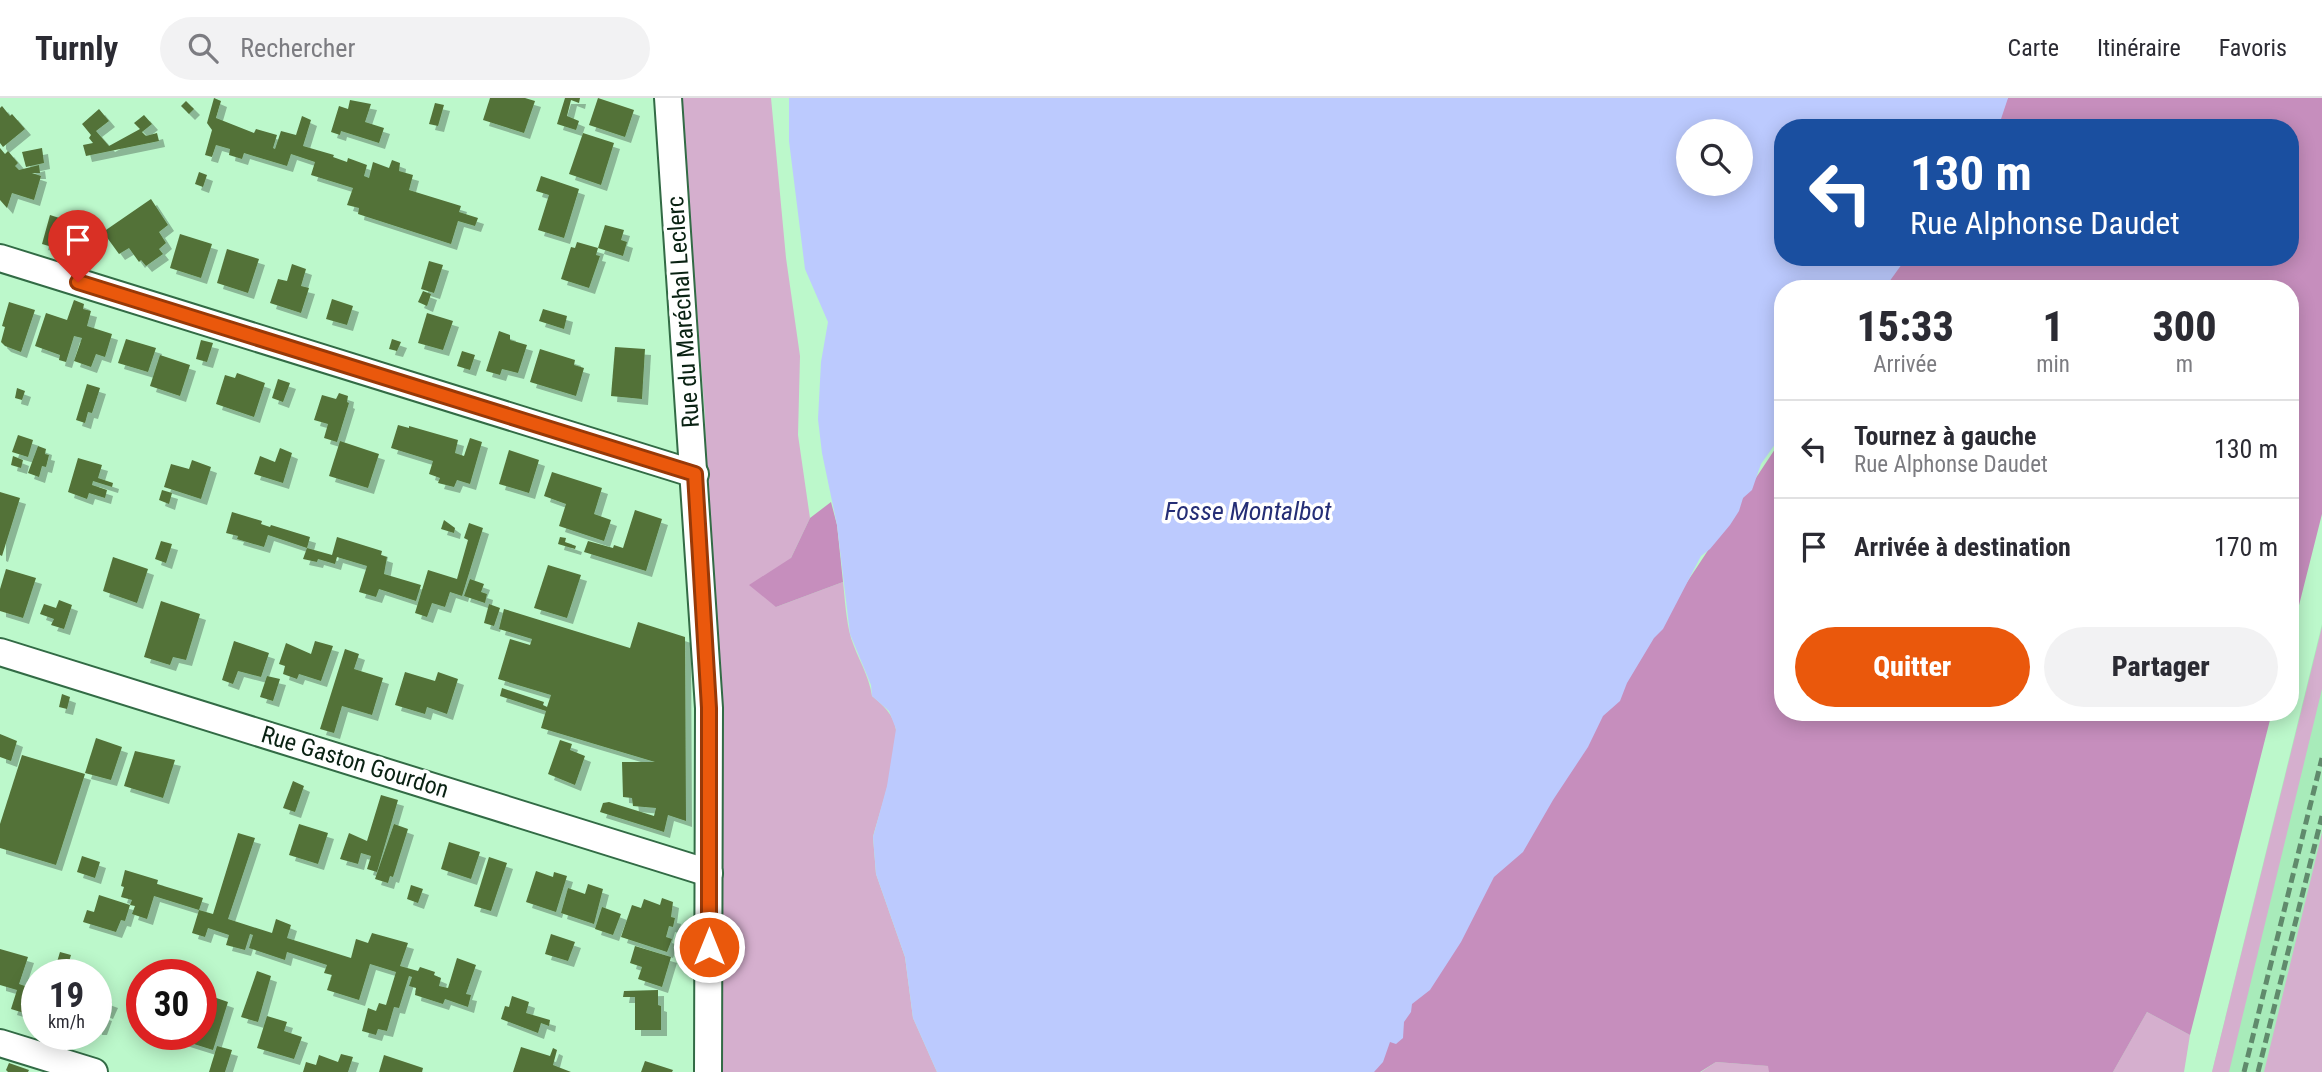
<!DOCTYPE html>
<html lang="fr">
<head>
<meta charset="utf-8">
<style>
	body { margin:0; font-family:"Roboto Condensed",sans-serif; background:#f2f2f3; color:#2b2b33; height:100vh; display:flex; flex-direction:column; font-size:26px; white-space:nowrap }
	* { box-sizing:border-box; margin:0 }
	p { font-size:23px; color:#7c7c81 }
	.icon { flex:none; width:38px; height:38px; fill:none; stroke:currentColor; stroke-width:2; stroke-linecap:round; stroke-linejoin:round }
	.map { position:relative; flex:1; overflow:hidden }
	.panel { position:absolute; left:1774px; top:182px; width:525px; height:441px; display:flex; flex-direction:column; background:#fff; border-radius:28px; box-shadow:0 4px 18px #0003 }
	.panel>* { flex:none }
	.banner { position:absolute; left:1774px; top:21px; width:525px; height:147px; border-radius:28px; box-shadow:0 4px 18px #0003; background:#1a4fa0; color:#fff; overflow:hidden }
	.fabs { position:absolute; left:1676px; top:21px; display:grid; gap:14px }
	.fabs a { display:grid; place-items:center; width:77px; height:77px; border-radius:50%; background:#fff; box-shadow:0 4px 18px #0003; font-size:35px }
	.speed { position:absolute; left:21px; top:861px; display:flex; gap:14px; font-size:35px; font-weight:700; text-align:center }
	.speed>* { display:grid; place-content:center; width:91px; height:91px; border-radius:50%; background:#fff; box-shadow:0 4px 18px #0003; line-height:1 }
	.speed small { font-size:18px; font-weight:400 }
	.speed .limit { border:10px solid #d22; background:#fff; color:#111 }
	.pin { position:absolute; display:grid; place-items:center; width:60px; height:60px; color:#fff; margin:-72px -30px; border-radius:50% 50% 50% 0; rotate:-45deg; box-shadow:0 0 7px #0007 }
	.pin .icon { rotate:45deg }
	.me { position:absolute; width:77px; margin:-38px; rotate:0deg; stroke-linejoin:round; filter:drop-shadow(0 0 5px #0008) }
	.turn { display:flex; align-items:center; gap:24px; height:147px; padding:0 21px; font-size:32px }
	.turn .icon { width:91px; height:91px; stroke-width:2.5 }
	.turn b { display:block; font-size:49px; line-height:60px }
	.eta { display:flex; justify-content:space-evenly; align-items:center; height:119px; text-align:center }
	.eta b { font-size:42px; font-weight:800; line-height:49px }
	.button { display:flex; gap:14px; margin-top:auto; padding:14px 21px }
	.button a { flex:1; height:80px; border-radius:42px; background:#ea580c; color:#fff; font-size:28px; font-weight:800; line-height:80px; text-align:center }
	.button a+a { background:#f2f2f3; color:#2b2b33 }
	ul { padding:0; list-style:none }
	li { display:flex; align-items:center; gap:21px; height:98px; padding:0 21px; border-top:2px solid #e1e1e2 }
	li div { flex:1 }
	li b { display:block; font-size:26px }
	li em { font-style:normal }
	header { display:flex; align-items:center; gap:42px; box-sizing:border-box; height:98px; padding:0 35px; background:#fff; border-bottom:2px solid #e1e1e2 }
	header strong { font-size:33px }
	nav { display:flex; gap:38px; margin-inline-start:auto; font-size:24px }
	.search { width:490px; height:63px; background:#f2f2f3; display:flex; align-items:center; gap:18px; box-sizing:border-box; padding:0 24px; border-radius:38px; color:#7c7c81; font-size:26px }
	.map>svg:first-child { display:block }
	.built { fill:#a8ebba }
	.green { fill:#d5afce }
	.forest { fill:#c68ebd }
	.water { fill:#bccafe; fill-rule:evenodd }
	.building { fill:#527238; filter:url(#shadow) }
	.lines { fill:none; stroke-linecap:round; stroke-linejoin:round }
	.street-casing { stroke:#326b45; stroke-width:30 }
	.street { stroke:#fff; stroke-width:26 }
	.rail { stroke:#608a6c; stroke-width:5; stroke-dasharray:10 5; stroke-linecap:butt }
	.route-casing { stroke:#983908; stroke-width:18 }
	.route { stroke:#ea580c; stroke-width:12 }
	.labels { text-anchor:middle; stroke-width:7; stroke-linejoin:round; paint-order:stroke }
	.street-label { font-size:24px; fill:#092112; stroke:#fff }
	.water-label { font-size:26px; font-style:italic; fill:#252e76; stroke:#fff }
</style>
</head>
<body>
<header>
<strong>Turnly</strong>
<div class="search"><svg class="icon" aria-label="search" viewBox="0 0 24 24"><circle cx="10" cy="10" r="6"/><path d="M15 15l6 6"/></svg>Rechercher</div>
<nav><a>Carte</a><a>Itinéraire</a><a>Favoris</a></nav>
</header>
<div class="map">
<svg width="2322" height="974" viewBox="0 0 2322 974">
	<defs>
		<filter id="shadow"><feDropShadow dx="6" dy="6" stdDeviation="0" flood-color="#0004"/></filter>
	</defs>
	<rect width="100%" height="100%" fill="#bcf8cb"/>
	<path class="built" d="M2322,526V974H2212L2247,831Z"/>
	<g class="green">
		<path d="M681,0H771L786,160L800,258L798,337L810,420L791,460L776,509L843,484C845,502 846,522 851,540C857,559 869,577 872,598C883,607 894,617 896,632C899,657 880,713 873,739L876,776L905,859L913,920L937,974H717L705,319Z"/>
		<path d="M2322,529V591L2229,974H2212Z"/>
		<path d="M2322,735V974H2264Z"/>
		<path d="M2147,914L2190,937L2184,974H2113Z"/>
		<path d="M1716,964L1769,968V974H1701Z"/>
	</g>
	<g class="forest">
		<path d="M2008,0H2322V416L2291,539V191H1882L1903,159H2291V30H1988Z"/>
		<path d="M1783,339V614H2272L2190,937L2147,914L2113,974H1769L1768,968L1716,964L1700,974H1363Z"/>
		<path d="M831,404L837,427L843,484L776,509L749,487L791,460L810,420Z"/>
	</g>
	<path class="water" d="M789,0H2008L1998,30H1783V159H1907L1884,191H1783V335L1761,366L1752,392L1743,400L1739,413L1730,427L1710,451L1701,458L1663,531L1654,540L1627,585L1620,603L1603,618L1588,649L1553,702L1523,754L1494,779L1461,844L1430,892L1412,906L1411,914L1404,924L1403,940L1396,946L1390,944L1383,964L1374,974H937L913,920L905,859L876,776L873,739L887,688L896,631L889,613L872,598L871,587L850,536L837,427L822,355L818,321L821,264L828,224L805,171L789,43ZM1689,33H1741V86H1689Z"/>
	<g class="building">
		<path d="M214,0L221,3L216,20L254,35L256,31L277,37L273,50L275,51L281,33L296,37L302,18L311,22L303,48L334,57L333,59L347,64L348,60L367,67L364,78L369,80L373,64L389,70L392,62L400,65L399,73L413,77L409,92L461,108L459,114L478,120L475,128L458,123L451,146L358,116L359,110L347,107L353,90L311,77L315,64L291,56L287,68L244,55L242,61L229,57L230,51L216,47L212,59L205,57L212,32L207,25Z"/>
		<path d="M490,0H525L535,3L524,35L483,22Z"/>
		<path d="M565,0H580L579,5L571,2L567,18L579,23L576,32L557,26Z"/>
		<path d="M598,0L634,12L625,39L589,27Z"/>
		<path d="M350,2L371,6L365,24L384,30L379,45L341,33L340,37L331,34L339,8L348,11Z"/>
		<path d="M186,3L194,11L189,16L181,8Z"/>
		<path d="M435,5L444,7L438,28L429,26Z"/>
		<path d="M2,8L10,18L12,16L25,31L3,49L0,45V10Z"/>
		<path d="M99,11L109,23L96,33L109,48L140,31L134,25L144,17L152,26L142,34L146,38L157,35L159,43L86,58L83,47L93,45L89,40L91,37L82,26Z"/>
		<path d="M583,35L614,45L601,87L569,76Z"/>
		<path d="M0,50L5,56L8,53L18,65L15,68L19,72L39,67L40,75H32L41,78L34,102L12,95L7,110L0,102Z"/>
		<path d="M42,50L44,65L26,69L22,54Z"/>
		<path d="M199,74L207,77L203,89L195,86Z"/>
		<path d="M541,78L579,91L564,140L538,132L549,97L536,93Z"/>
		<path d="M151,101L168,127L159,134L166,145L159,151L163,156L146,168L141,162L139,164L129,150L119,156L103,134Z"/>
		<path d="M50,117L78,126L69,154L42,146Z"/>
		<path d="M605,127L624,132L621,142L627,144L623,158L598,150Z"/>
		<path d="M180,136L212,146L201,180L170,170Z"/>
		<path d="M577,144L598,150L596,157L600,158L589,190L561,181L571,149L575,150Z"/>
		<path d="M227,151L259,161L248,195L217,185Z"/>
		<path d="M429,163L443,167L434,195L421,191Z"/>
		<path d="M292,166L306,171L301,188L309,190L301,215L270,205L278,181L287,183Z"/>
		<path d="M423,193L431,196L427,208L418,204Z"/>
		<path d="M332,201L353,208L347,227L326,221Z"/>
		<path d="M74,202L84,206L83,211L91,213L87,228L112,236L105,259L96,256L91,269L74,263L82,240L74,238L66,264L59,262L60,257L35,248L46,215L67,222Z"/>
		<path d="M9,204L35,212L21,254L5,248L1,244L5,229L2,228Z"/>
		<path d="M543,211L567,218L564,231L539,223Z"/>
		<path d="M427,215L453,223L443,252L418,245Z"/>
		<path d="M499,233L510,237V242L527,247L518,275L502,271L500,277L486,273Z"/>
		<path d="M126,241L156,250L148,274L118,265Z"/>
		<path d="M392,241L401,244L397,253L389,251Z"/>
		<path d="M201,242L213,245L207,264L196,261Z"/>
		<path d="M615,249L645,251L642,301L611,298Z"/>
		<path d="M540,251L575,262L574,267L584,270L576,298L530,284Z"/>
		<path d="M462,253L475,257L470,272L457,268Z"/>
		<path d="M160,257L190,267L180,298L150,288Z"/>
		<path d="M237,275L265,285L254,319L216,306L225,277L235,280Z"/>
		<path d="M278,281L290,285L283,304L272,300Z"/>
		<path d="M87,286L100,290L92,315L88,314L85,325L76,322Z"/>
		<path d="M17,290L25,293L22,302L15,300Z"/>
		<path d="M339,295L348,298L347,304L349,305L337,344L324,340L328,326L314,322L322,297L336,301Z"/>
		<path d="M398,327L409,330V328L458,342L455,355L464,358L470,340L482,344L470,386L457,382L454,389L438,385L440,380L429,376L433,363L391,350Z"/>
		<path d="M18,337L33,342L28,359L12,354Z"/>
		<path d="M340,343L379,356L368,390L329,378Z"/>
		<path d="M38,348L46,351L45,356L49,357L46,369L42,368L39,379L28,375Z"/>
		<path d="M280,350L292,355L283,385L254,376L260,358L275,364Z"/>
		<path d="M509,352L539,362L529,395L499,386Z"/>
		<path d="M13,358L23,362L21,370L11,367Z"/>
		<path d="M78,360L102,367L98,380L113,385L112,389L93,383L92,387L107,392L105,400L89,395L87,401L68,394Z"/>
		<path d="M192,362L211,369L201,401L164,389L171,366L189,371Z"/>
		<path d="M552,374L602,390L594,416L611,422L604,443L559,428L566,406L544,398Z"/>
		<path d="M162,392L172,395L169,406L159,402Z"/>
		<path d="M0,394L20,400L2,458L0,457Z"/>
		<path d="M635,412L662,421L646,473L584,454L588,443L613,450L614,447L623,450Z"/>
		<path d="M232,414L262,423L261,426L270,429L271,427L310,439L307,450L268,437L264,449L237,441L238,438L226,435Z"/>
		<path d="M444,422L455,430L454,435L441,431Z"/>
		<path d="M469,425L483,430L462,498L450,494L445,509L432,505L427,519L415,515L428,472L457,481L468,442L464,440Z"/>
		<path d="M337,439L382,453L381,457L387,459L384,476L421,487L416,503L379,491L376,499L359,494L367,468L337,459L335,466L318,461L317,464L303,461L307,450L332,457Z"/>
		<path d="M560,439L566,440L565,444L576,448L575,451L558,446Z"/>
		<path d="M161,443L172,446L166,465L155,461Z"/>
		<path d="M113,459L148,471L137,505L103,493Z"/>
		<path d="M548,467L581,477L567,520L534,510Z"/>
		<path d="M6,471L36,480L23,520L0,513V491Z"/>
		<path d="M470,481L484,486L481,494L487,496L485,505L464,498Z"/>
		<path d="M59,502L72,507L64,531L51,527L54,521L40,516L44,506L56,510Z"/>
		<path d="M161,503L200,516L186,562L173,559L170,567L144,559Z"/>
		<path d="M489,506L500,510L494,528L484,525Z"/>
		<path d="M504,511L630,550L638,524L685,539L686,723L668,717L664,734L600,714L603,705L609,704L654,718L656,710L633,708L632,700L623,699L622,664H655L541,630L546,613L500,598L502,590L544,604L543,607L547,609L551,597L498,581L510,541L530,547L532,541L499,531Z"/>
		<path d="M234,543L269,555L261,579L238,573L233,586L222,582Z"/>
		<path d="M315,543L333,548L321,583L299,576L297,581L283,576L285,568L279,566L286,545L311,556Z"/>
		<path d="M345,551L359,556L354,571L383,580L372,617L342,608L334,635L320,631Z"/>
		<path d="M405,574L435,583L438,574L458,581L447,616L427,609L425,616L395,607Z"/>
		<path d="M267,578L280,581L273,603L260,599Z"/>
		<path d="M62,596L70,599L67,611L59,609Z"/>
		<path d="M0,636L17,643L11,663L0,659Z"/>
		<path d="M96,640L122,649L111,682L85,675Z"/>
		<path d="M560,642L572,646L570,652L585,658L575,687L548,676Z"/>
		<path d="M135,653L175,662L163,700L124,688Z"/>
		<path d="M22,657L85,676L56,767L0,750V726Z"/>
		<path d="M293,683L304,688L295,714L283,710Z"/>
		<path d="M381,697L398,702L377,774L367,771L371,758L361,755L358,766L340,761L349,735L367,743Z"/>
		<path d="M299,726L328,735L318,766L289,757Z"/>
		<path d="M394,726L408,731L393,779L390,778L388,785L375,781Z"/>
		<path d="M238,735L255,740L228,821L272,835L276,821L291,827L287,840L351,860L356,841L368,845L372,835L408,845L400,868L418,873L420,869L435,874L434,877L441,880L439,888L448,890L457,860L476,867L466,896L471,897L468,909L445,901L443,906L415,897L416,890L409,888L412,879L409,878L399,910L394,909L387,933L378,931L376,937L362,933L368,910L376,913L379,905L386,907L396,874L370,866L359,902L327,892L332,877L324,875L327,867L287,854L285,862L249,850L253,837L250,836L245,852L226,847L229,837L208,830L205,839L192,835L199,812L213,816Z"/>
		<path d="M449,744L480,754L471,781L441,771Z"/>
		<path d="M82,758L100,764L95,780L77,774Z"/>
		<path d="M489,759L507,765L491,813L474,808Z"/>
		<path d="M125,772L158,782L157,786L203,800L199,812L154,798L147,821L132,816L135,808L130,807L132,802L121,799L124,789L121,788Z"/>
		<path d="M536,773L553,779L554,774L567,778L556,814L526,804Z"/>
		<path d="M588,786L603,791L594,826L561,815L568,790L585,796Z"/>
		<path d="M411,787L423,791L418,805L407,801Z"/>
		<path d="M99,797L130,807L125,823L121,822L116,834L83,824L87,812L94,814Z"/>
		<path d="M662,800L673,804L671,819L675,820L673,829L669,828L666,839L672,841L667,854L621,839L632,807L641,810L644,801L660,807Z"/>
		<path d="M602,809L621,816L613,837L595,831Z"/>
		<path d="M551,836L575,844L568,863L545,856Z"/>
		<path d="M635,848L671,859L662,889L638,881L642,869L630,865Z"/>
		<path d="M0,851L28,859L19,886L37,892V919L11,911L17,892L0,887Z"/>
		<path d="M60,854L71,857L65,877H53Z"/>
		<path d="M257,873L271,878L258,924L241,919Z"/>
		<path d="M658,892V907L661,908V932H635V899H623L624,893Z"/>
		<path d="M202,895L228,904L213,952L165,937L201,936Z"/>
		<path d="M512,898L529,904L526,915L550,922L549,928L541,925L538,935L501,921L505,908L509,909Z"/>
		<path d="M101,900L112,904L107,915L97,911Z"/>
		<path d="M141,908H142V929L135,927Z"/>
		<path d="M96,914L106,917L101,931H96Z"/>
		<path d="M267,918L287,924L284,933L302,939L294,961L257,950Z"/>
		<path d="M217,948L232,952L225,974H209Z"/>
		<path d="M521,949L550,958L553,950L557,952L553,967L571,974H513Z"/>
		<path d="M341,956L353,959L348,974H303L306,964L316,967L319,957L338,964Z"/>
		<path d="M384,957L423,970L422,974H379Z"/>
		<path d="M645,963L673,972L672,974H641Z"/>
		<path d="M9,965L29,972L28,974H8L6,972Z"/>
	</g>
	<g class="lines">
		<g class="street-casing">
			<g id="street">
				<path d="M668,0L709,610L708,974"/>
				<path d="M0,160L695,376"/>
				<path d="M0,554L709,775"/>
				<path d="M0,945L94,974"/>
			</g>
		</g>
		<use href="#street" class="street"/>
		<g class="rail">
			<path d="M2244,974L2322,660"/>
			<path d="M2258,974L2322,718"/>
		</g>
	</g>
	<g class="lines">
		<g class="route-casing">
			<path id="route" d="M78,184L695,376L709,610V849"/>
		</g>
		<use href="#route" class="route"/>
	</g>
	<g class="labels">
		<g class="street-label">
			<text transform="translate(683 214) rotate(-94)" y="8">Rue du Maréchal Leclerc</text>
			<text transform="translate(355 664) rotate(17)" y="8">Rue Gaston Gourdon</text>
		</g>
		<g class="water-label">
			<text x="1248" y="422">Fosse Montalbot</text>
		</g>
	</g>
</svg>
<div class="fabs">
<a><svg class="icon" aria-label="search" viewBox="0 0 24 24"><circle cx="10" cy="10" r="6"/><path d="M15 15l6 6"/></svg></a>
</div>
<div class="speed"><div>19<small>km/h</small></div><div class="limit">30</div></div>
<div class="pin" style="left:78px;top:184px;background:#d93025"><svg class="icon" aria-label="arrive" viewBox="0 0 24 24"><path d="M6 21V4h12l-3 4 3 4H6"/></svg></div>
<svg class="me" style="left:709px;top:849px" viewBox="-20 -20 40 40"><circle r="17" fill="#ea580c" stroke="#fff" stroke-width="3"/><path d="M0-11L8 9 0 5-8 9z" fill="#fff"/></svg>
<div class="banner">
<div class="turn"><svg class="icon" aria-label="left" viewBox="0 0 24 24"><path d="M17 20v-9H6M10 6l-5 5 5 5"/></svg><div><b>130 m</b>Rue Alphonse Daudet</div></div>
</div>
<section class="panel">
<div class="eta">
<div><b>15:33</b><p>Arrivée</p></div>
<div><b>1</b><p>min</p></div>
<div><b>300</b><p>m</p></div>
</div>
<ul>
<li><svg class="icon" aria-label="left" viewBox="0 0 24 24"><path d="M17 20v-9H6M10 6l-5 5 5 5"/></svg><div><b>Tournez à gauche</b><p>Rue Alphonse Daudet</p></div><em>130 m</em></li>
<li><svg class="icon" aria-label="arrive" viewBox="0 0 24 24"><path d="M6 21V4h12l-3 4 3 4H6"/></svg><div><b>Arrivée à destination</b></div><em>170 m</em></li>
</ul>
<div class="button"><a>Quitter</a><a>Partager</a></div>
</section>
</div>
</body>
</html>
